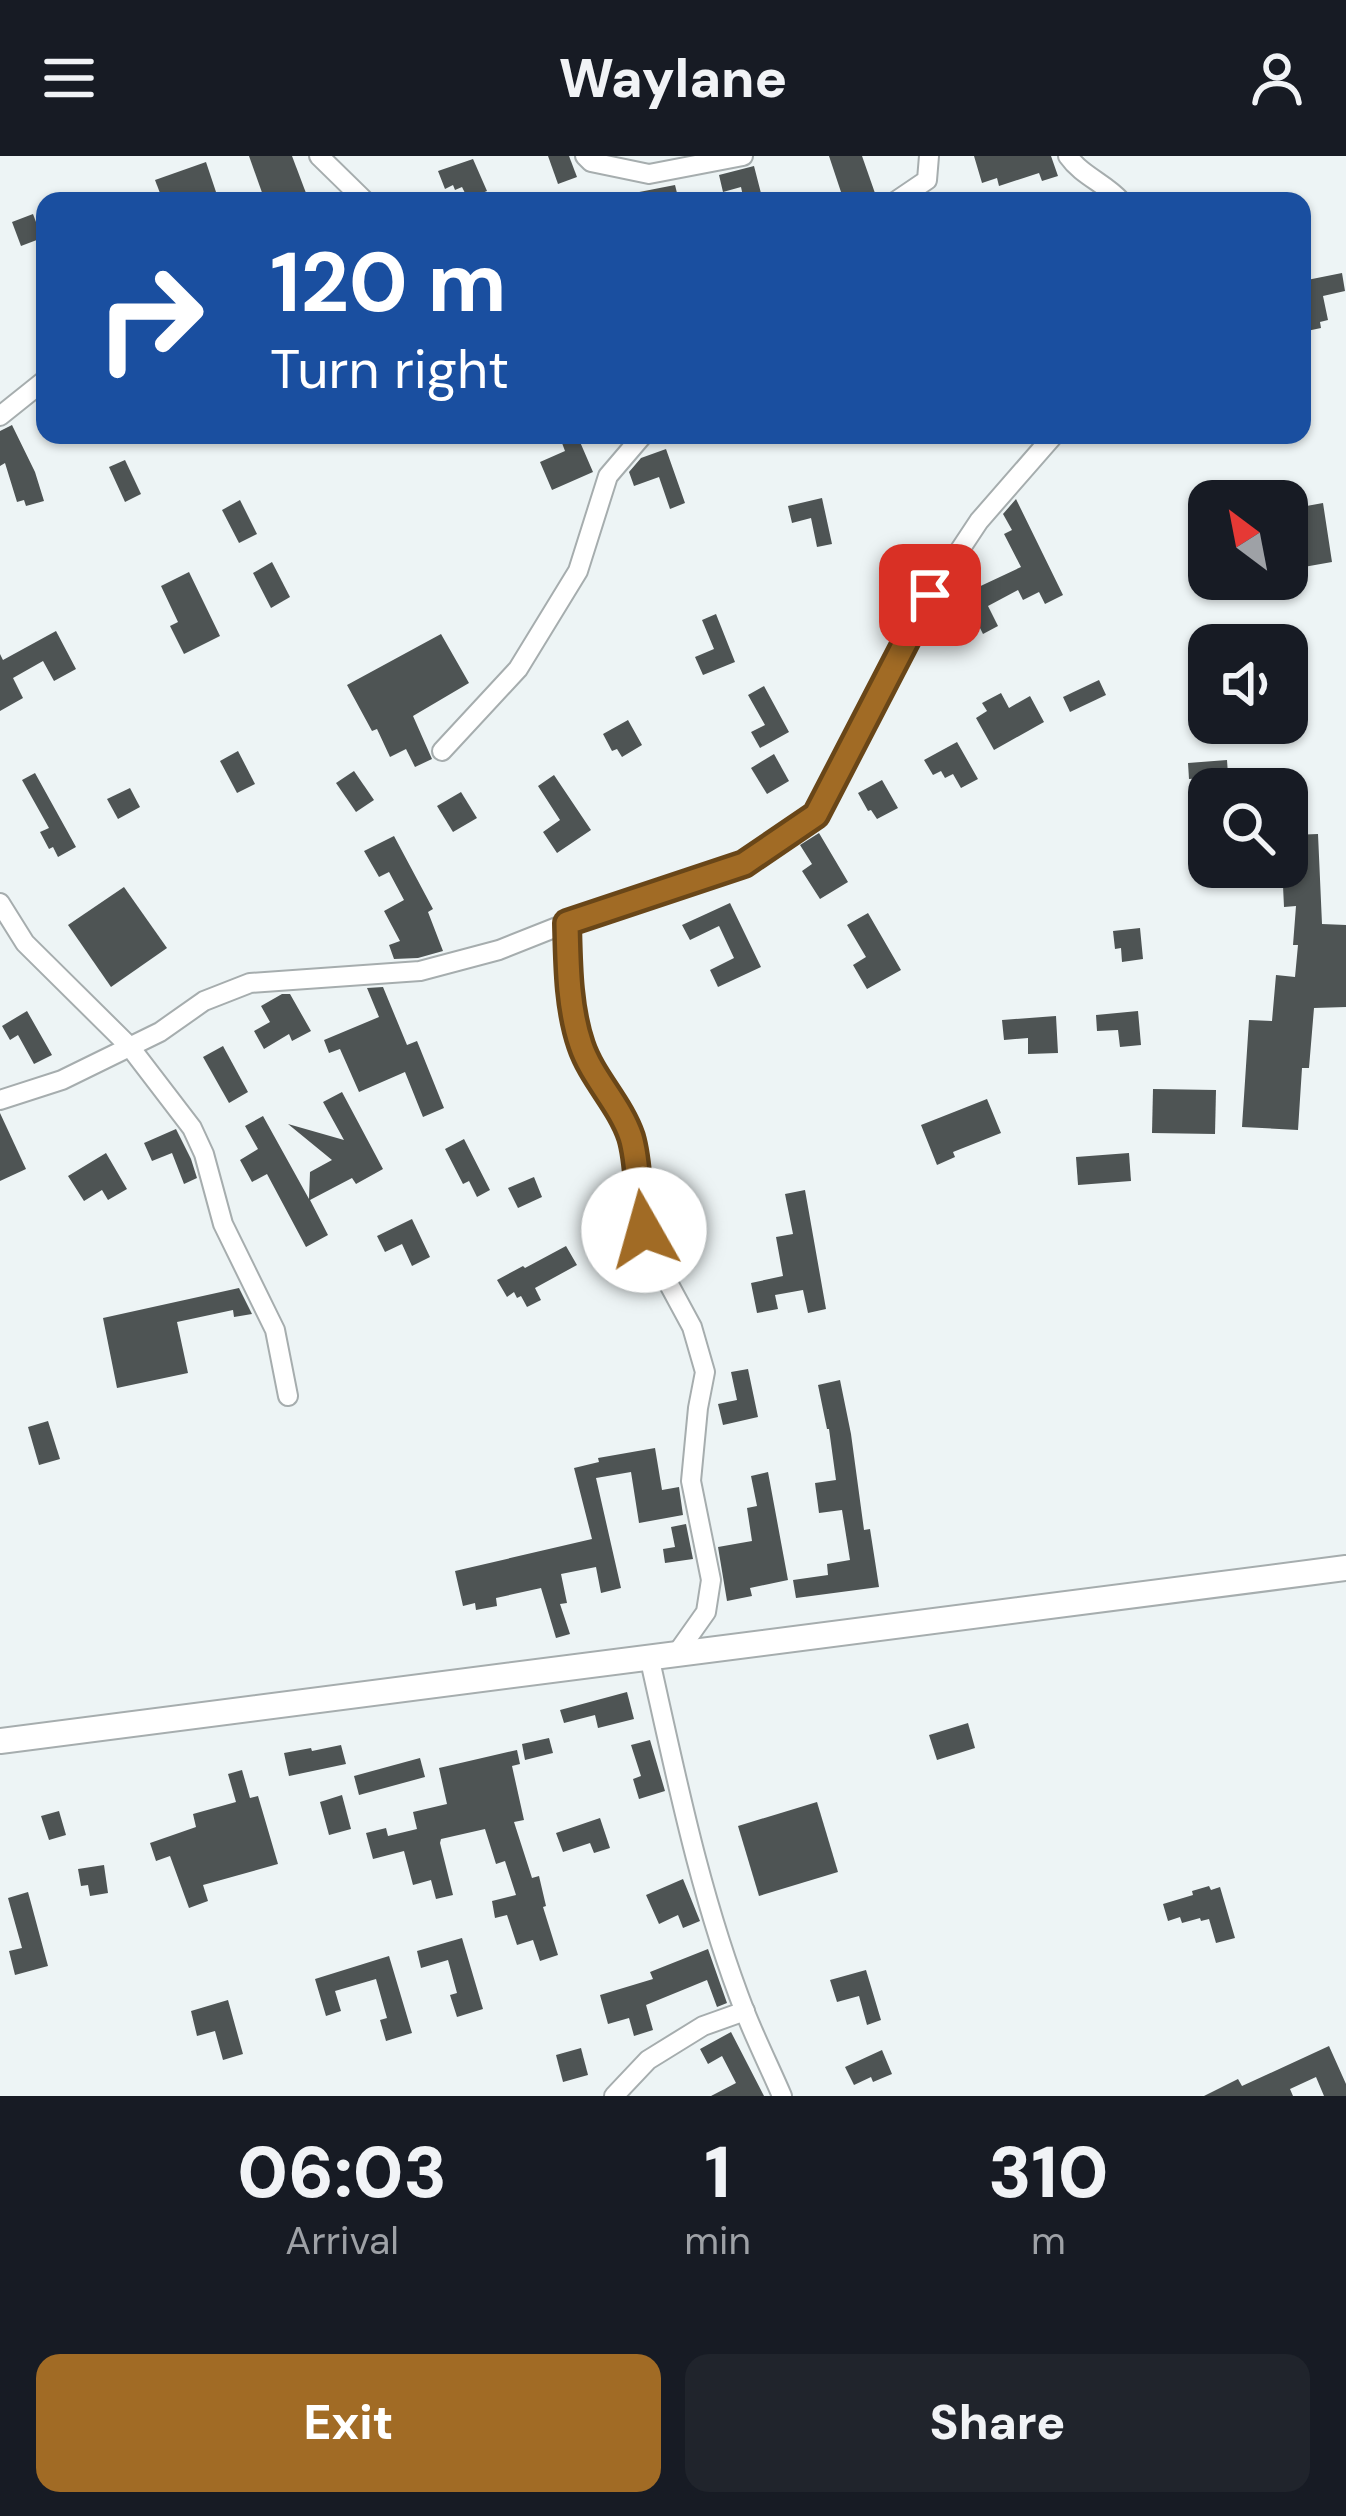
<!DOCTYPE html>
<html lang="en">
<head>
<meta charset="utf-8">
<style>
	body { margin:0; font-family:"DM Sans",sans-serif; background:#20242c; color:#f1f3f6; height:100vh; display:flex; flex-direction:column; font-size:45px; white-space:nowrap }
	* { box-sizing:border-box; margin:0 }
	p { font-size:39px; color:#9ea1a6 }
	.icon { flex:none; width:66px; height:66px; fill:none; stroke:currentColor; stroke-width:2; stroke-linecap:round; stroke-linejoin:round }
	.map { position:relative; height:1940px; overflow:hidden }
	.sheet { display:flex; flex-direction:column; background:#171b24; flex:1 }
	.sheet>* { flex:none }
	.hud { position:absolute; left:36px; top:36px; width:1275px; height:252px; border-radius:24px; box-shadow:0 3px 9px #0004; background:#1a4fa0; color:#fff; overflow:hidden }
	.needle { width:78px; rotate:328deg }
	.fabs { position:absolute; left:1188px; top:324px; display:grid; gap:24px }
	.fabs a { display:grid; place-items:center; width:120px; height:120px; border-radius:24px; background:#171b24; box-shadow:0 3px 9px #0004; font-size:60px }
	.pin { position:absolute; display:grid; place-items:center; width:102px; height:102px; color:#fff; margin:-51px; border-radius:24px; box-shadow:0 6px 18px #0006 }
	.me { position:absolute; width:132px; margin:-66px; rotate:353deg; stroke-linejoin:round; filter:drop-shadow(0 0 9px #0008) }
	.turn { display:flex; align-items:center; gap:42px; height:252px; padding:0 36px; font-size:54px }
	.turn .icon { width:156px; height:156px; stroke-width:2.5 }
	.turn b { display:block; font-size:84px; line-height:102px }
	.eta { display:flex; justify-content:space-evenly; align-items:center; height:204px; text-align:center }
	.eta b { font-size:72px; font-weight:800; line-height:84px }
	.action { display:flex; gap:24px; margin-top:auto; padding:24px 36px }
	.action a { flex:1; height:138px; border-radius:24px; background:#a16b25; color:#fff; font-size:48px; font-weight:800; line-height:138px; text-align:center }
	.action a+a { background:#20242c; color:#f1f3f6 }
	header { display:flex; justify-content:space-between; align-items:center; height:156px; padding:0 36px; background:#171b24; font-size:54px; font-weight:800 }
	.map>svg:first-child { display:block }
	.building { fill:#4e5454 }
	.lines { fill:none; stroke-linecap:round; stroke-linejoin:round }
	.street-casing { stroke:#a6adae; stroke-width:22 }
	.secondary-casing { stroke:#a6adae; stroke-width:28 }
	.street { stroke:#fff; stroke-width:18 }
	.secondary { stroke:#fff; stroke-width:24 }
	.route-casing { stroke:#694618; stroke-width:30 }
	.route { stroke:#a16b25; stroke-width:21 }
</style>
</head>
<body>
<header><svg class="icon" aria-label="menu" viewBox="0 0 24 24"><path d="M4 6h16M4 12h16M4 18h16"/></svg>Waylane<svg class="icon" aria-label="person" viewBox="0 0 24 24"><circle cx="12" cy="8" r="4"/><path d="M4 21q1-7 8-7t8 7"/></svg></header>
<div class="map">
<svg width="1346" height="1940" viewBox="0 0 1346 1940">
	<rect width="100%" height="100%" fill="#edf4f5"/>
	<g class="building">
		<path d="M249,0H292L309,45H265Z"/>
		<path d="M548,0H569L577,21L558,28Z"/>
		<path d="M829,0H862L876,40L862,45H844Z"/>
		<path d="M974,0H1051L1058,20L1042,25L1039,17L999,30L997,22L982,27Z"/>
		<path d="M473,3L487,35L468,43L462,31L455,34L453,29L445,33L438,15Z"/>
		<path d="M206,6L217,39L200,45H163L155,24Z"/>
		<path d="M754,10L763,45H744L741,31L723,36L719,19Z"/>
		<path d="M675,29L679,45H630L629,38Z"/>
		<path d="M33,58L42,82L21,90L12,66Z"/>
		<path d="M1342,117L1345,135L1323,140L1328,164L1320,166L1321,172L1302,176V125Z"/>
		<path d="M12,269L35,316L44,345L26,350L24,344L17,346L5,307L0,310V275Z"/>
		<path d="M559,279H577L593,316L552,334L540,306L565,295Z"/>
		<path d="M666,293L685,347L670,353L659,321L634,330L629,316L641,302Z"/>
		<path d="M125,304L141,338L125,346L109,311Z"/>
		<path d="M822,342L832,388L817,391L811,362L792,367L788,350Z"/>
		<path d="M1016,343L1063,439L1045,448L1039,436L1023,444L1018,434L988,450L998,470L983,478L972,456L943,471L936,457L940,449L1021,411L1004,378L1012,374L1003,358Z"/>
		<path d="M240,344L257,378L239,387L222,354Z"/>
		<path d="M1323,347L1332,406L1298,412L1292,378L1305,376L1301,351Z"/>
		<path d="M272,406L290,441L271,452L253,417Z"/>
		<path d="M189,416L220,480L184,498L170,470L178,466L161,430Z"/>
		<path d="M716,458L735,506L703,519L695,501L714,493L702,464Z"/>
		<path d="M56,475L76,513L54,525L43,505L13,522L23,542L0,555V498L3,504Z"/>
		<path d="M441,478L469,527L413,560L432,603L415,611L406,593L390,601L377,573L372,575L347,529Z"/>
		<path d="M1099,524L1106,539L1070,556L1063,541Z"/>
		<path d="M764,530L789,576L760,592L751,576L765,569L748,539Z"/>
		<path d="M1001,537L1009,552L1030,540L1044,566L994,594L976,562L987,555L982,547Z"/>
		<path d="M628,564L642,589L622,601L617,593L612,595L603,578Z"/>
		<path d="M957,586L978,623L961,632L953,618L945,622L941,615L933,619L924,604Z"/>
		<path d="M238,595L255,628L237,637L220,605Z"/>
		<path d="M774,598L789,625L767,638L751,612Z"/>
		<path d="M1227,604L1229,633H1204V622L1189,623L1188,607Z"/>
		<path d="M354,615L374,644L356,656L336,627Z"/>
		<path d="M35,617L76,691L58,701L53,691L49,693L40,676L49,672L22,624Z"/>
		<path d="M554,619L591,674L557,697L543,676L560,664L538,630Z"/>
		<path d="M882,624L898,652L877,663L871,654L868,655L858,637Z"/>
		<path d="M130,632L140,651L118,663L107,643Z"/>
		<path d="M461,636L477,662L453,676L437,650Z"/>
		<path d="M819,677L848,726L820,743L802,715L812,708L800,689Z"/>
		<path d="M1318,678L1322,768L1346,769V851L1314,852L1309,912H1302L1298,974L1242,971L1249,864L1272,865L1276,819L1295,821L1298,789H1293L1296,750L1284,751L1283,730L1295,729L1292,679Z"/>
		<path d="M394,680L433,753L428,756L443,795L418,802L394,803L389,789L400,785L384,755L404,744L389,716L379,721L364,695Z"/>
		<path d="M124,731L167,792L111,831L68,769Z"/>
		<path d="M730,747L761,811L718,831L710,814L734,802L719,770L690,784L682,769Z"/>
		<path d="M868,757L901,814L867,833L853,809L866,801L847,769Z"/>
		<path d="M1140,772L1143,803L1122,806L1121,792L1115,793L1113,775Z"/>
		<path d="M383,831L407,889L417,885L444,952L423,961L405,916L359,936L340,893L329,897L324,884L379,861L367,832Z"/>
		<path d="M282,838H290L311,875L292,885L289,878L264,893L254,875L270,866L261,850Z"/>
		<path d="M27,855L52,899L34,908L18,879L10,884L2,870Z"/>
		<path d="M1138,855L1141,889L1120,891L1118,874L1097,875L1096,859Z"/>
		<path d="M1056,860L1058,897L1028,898V882L1004,884L1002,864Z"/>
		<path d="M223,890L248,936L229,947L203,901Z"/>
		<path d="M1153,933L1216,934L1215,978L1152,977Z"/>
		<path d="M342,936L383,1013L356,1028L352,1022L310,1044L328,1079L306,1091L267,1018L252,1026L240,1004L258,993L245,970L263,960L309,1043L310,1016L332,1004L288,968L344,984L323,946Z"/>
		<path d="M987,943L1001,977L953,996L955,1001L937,1009L921,969Z"/>
		<path d="M0,957L26,1013L0,1025Z"/>
		<path d="M176,973L191,1003L197,1022L184,1028L172,997L152,1005L144,987Z"/>
		<path d="M464,983L490,1034L477,1041L469,1025L463,1028L445,993Z"/>
		<path d="M106,997L127,1033L108,1044L102,1034L84,1045L68,1020Z"/>
		<path d="M1129,997L1131,1025L1078,1029L1076,1001Z"/>
		<path d="M534,1021L542,1041L518,1052L508,1032Z"/>
		<path d="M805,1034L826,1153L808,1157L803,1134L775,1139L778,1153L757,1157L751,1127L783,1120L776,1081L793,1078L785,1038Z"/>
		<path d="M412,1063L430,1101L412,1110L402,1088L385,1096L377,1080Z"/>
		<path d="M566,1090L577,1109L535,1132L541,1144L527,1151L521,1140L517,1142L514,1136L507,1141L497,1124L523,1110L525,1112Z"/>
		<path d="M239,1132L252,1158L234,1161L233,1154L177,1166L188,1217L117,1232L103,1162Z"/>
		<path d="M748,1213L758,1261L723,1269L718,1248L737,1244L731,1216Z"/>
		<path d="M840,1224L851,1278L864,1374L870,1373L879,1431L796,1442L793,1424L828,1419L827,1408L850,1404L842,1354L819,1357L815,1327L836,1324L829,1273H827L818,1229Z"/>
		<path d="M48,1265L60,1303L39,1309L28,1271Z"/>
		<path d="M655,1292L662,1334L679,1331L683,1359L639,1367L631,1316L596,1322L621,1432L601,1437L596,1411L561,1418L567,1447L560,1448L570,1478L556,1482L541,1432L496,1442L497,1450L476,1454L475,1447L463,1450L455,1415L592,1383L574,1312L599,1306L598,1302Z"/>
		<path d="M768,1316L788,1424L750,1432L752,1440L727,1445L718,1391L752,1385L747,1352L757,1350L751,1320Z"/>
		<path d="M686,1368L693,1403L665,1407L663,1393L675,1391L671,1371Z"/>
		<path d="M627,1536L634,1563L598,1572L595,1559L564,1567L560,1554Z"/>
		<path d="M968,1567L975,1592L937,1604L929,1579Z"/>
		<path d="M549,1582L553,1597L525,1604L522,1588Z"/>
		<path d="M650,1584L665,1635L639,1643L633,1623L641,1620L631,1589Z"/>
		<path d="M341,1589L346,1608L289,1620L284,1597L311,1592L312,1595Z"/>
		<path d="M517,1594L520,1608L512,1610L524,1664L514,1666L532,1722L539,1720L546,1750L543,1751L558,1799L540,1805L533,1784L517,1789L507,1759L495,1762L492,1745L516,1739L505,1705L496,1708L485,1673L441,1683L440,1687L453,1739L436,1743L431,1724L413,1729L404,1695L373,1703L366,1677L386,1672L388,1680L417,1673L413,1656L447,1648L439,1612Z"/>
		<path d="M420,1602L425,1621L359,1639L354,1620Z"/>
		<path d="M242,1614L250,1642L258,1640L278,1708L203,1729L208,1745L189,1752L170,1700L156,1705L150,1687L196,1671L193,1658L236,1646L228,1618Z"/>
		<path d="M342,1639L351,1673L329,1679L320,1646Z"/>
		<path d="M817,1646L838,1716L759,1740L738,1670Z"/>
		<path d="M59,1655L66,1679L49,1684L41,1660Z"/>
		<path d="M600,1662L610,1692L594,1697L590,1687L563,1696L556,1677Z"/>
		<path d="M104,1709L108,1737L90,1740L88,1729L81,1730L78,1713Z"/>
		<path d="M683,1723L700,1765L683,1772L678,1759L659,1768L646,1739Z"/>
		<path d="M1209,1730L1211,1734L1220,1731L1235,1782L1216,1787L1209,1763L1201,1765L1200,1762L1182,1767L1180,1761L1168,1765L1163,1748L1193,1739L1192,1735Z"/>
		<path d="M28,1736L48,1810L15,1819L9,1795L22,1792L8,1742Z"/>
		<path d="M462,1782L483,1853L457,1861L450,1839L457,1837L448,1804L421,1812L417,1795Z"/>
		<path d="M708,1793L727,1847L717,1851L707,1824L646,1849L653,1874L634,1880L629,1862L608,1868L600,1839L653,1823L650,1816Z"/>
		<path d="M389,1800L412,1877L386,1885L380,1864L387,1862L376,1823L335,1835L341,1855L326,1860L315,1823Z"/>
		<path d="M866,1814L881,1864L867,1869L859,1840L837,1846L830,1824Z"/>
		<path d="M228,1844L243,1898L223,1904L215,1875L197,1880L191,1855Z"/>
		<path d="M731,1876L764,1940H711L736,1927L722,1900L708,1908L700,1893Z"/>
		<path d="M1329,1890L1346,1928V1940H1324L1316,1921L1290,1933L1293,1940H1204L1238,1923L1242,1930Z"/>
		<path d="M581,1892L588,1919L563,1926L556,1899Z"/>
		<path d="M882,1894L892,1918L873,1926L871,1921L854,1929L845,1911Z"/>
	</g>
	<g class="lines">
		<g class="street-casing">
			<g id="street">
				<path d="M319,0L365,45"/>
				<path d="M585,0L591,6L649,18L743,0"/>
				<path d="M1068,0C1082,20 1105,27 1121,45"/>
				<path d="M896,45L927,24L929,0"/>
				<path d="M0,260L45,224"/>
				<path d="M442,595L518,513L578,415L608,320L643,279"/>
				<path d="M0,747L25,787L130,891L192,972L204,998L223,1068L275,1174L288,1240"/>
				<path d="M567,767L568,821L581,890L630,980L638,1029L637,1048L644,1074L665,1121L692,1171L705,1216L698,1252L691,1325L711,1424L706,1456L677,1497"/>
				<path d="M0,944L62,924L160,876L204,845L250,827L420,815L499,794L567,767L744,708L816,659L930,439L979,365L1054,279"/>
				<path d="M649,1500C676,1620 700,1741 745,1856C756,1884 770,1912 782,1940"/>
				<path d="M614,1940L648,1904L703,1870L745,1855"/>
			</g>
		</g>
		<g class="secondary-casing">
			<path id="secondary" d="M0,1585L1346,1412"/>
		</g>
		<use href="#street" class="street"/>
		<use href="#secondary" class="secondary"/>
	</g>
	<g class="lines">
		<g class="route-casing">
			<path id="route" d="M644,1074C636,1044 640,1011 631,981C620,948 592,922 581,889C568,851 568,807 567,767L744,708L816,659L930,439"/>
		</g>
		<use href="#route" class="route"/>
	</g>
</svg>
<div class="fabs">
<a><svg class="needle" viewBox="-14 -14 28 28"><path d="M0-13l5 13h-10z" fill="#e53935"/><path d="M0 13l5-13h-10z" fill="#9ea1a6"/></svg></a>
<a><svg class="icon" aria-label="sound" viewBox="0 0 24 24"><path d="M4 9h4l5-4v14l-5-4H4zM17 9q2 3 0 6"/></svg></a>
<a><svg class="icon" aria-label="search" viewBox="0 0 24 24"><circle cx="10" cy="10" r="6"/><path d="M15 15l6 6"/></svg></a>
</div>
<div class="pin" style="left:930px;top:439px;background:#d93025"><svg class="icon" aria-label="arrive" viewBox="0 0 24 24"><path d="M6 21V4h12l-3 4 3 4H6"/></svg></div>
<svg class="me" style="left:644px;top:1074px" viewBox="-20 -20 40 40"><circle r="19" fill="#fff"/><path d="M0-13L10 11 0 6-10 11z" fill="#a16b25"/></svg>
<div class="hud">
<div class="turn"><svg class="icon" aria-label="right" viewBox="0 0 24 24"><path d="M7 20v-9h11M14 6l5 5-5 5"/></svg><div><b>120 m</b>Turn right</div></div>
</div>
</div>
<section class="sheet">
<div class="eta">
<div><b>06:03</b><p>Arrival</p></div>
<div><b>1</b><p>min</p></div>
<div><b>310</b><p>m</p></div>
</div>
<div class="action"><a>Exit</a><a>Share</a></div>
</section>
</body>
</html>
